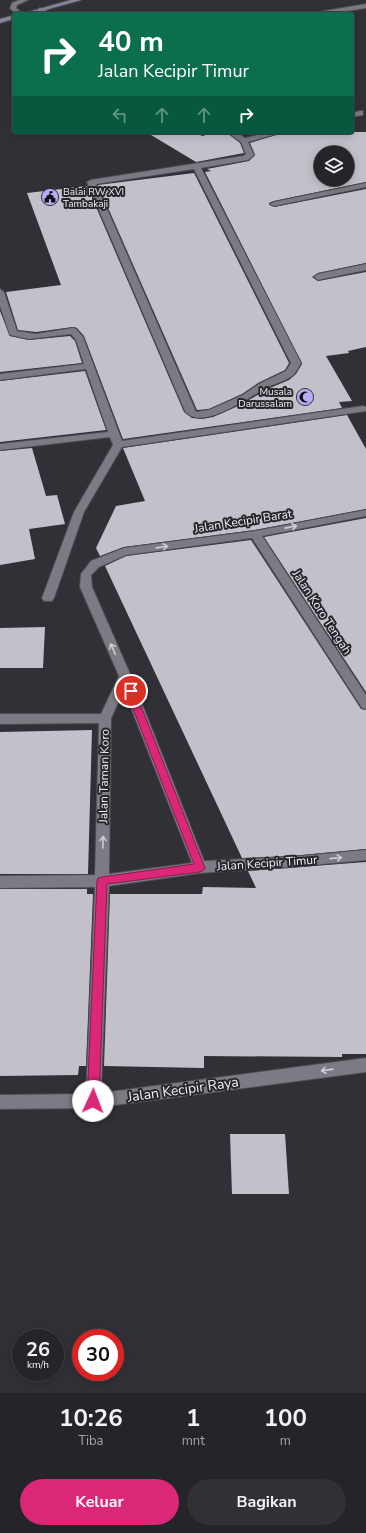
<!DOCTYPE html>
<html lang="id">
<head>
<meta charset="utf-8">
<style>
	body { margin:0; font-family:"Nunito Sans",sans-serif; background:#313035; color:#f1f3f6; height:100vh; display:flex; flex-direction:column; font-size:15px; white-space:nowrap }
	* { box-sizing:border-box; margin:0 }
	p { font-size:13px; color:#a3a4a8 }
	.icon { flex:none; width:22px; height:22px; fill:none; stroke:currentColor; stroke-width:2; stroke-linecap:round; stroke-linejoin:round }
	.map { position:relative; height:1393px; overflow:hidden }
	.drawer { display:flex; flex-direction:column; background:#252429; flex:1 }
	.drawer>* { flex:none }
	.guide { position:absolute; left:12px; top:12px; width:342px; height:122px; border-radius:4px; box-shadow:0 2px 10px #0003,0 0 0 1px #424146; background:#0b6e4f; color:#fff; overflow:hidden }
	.tools { position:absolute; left:314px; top:146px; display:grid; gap:8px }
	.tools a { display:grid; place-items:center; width:40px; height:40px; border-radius:50%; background:#252429; box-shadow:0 2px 10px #0003,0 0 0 1px #424146; font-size:20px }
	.speed { position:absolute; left:12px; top:1329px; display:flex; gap:8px; font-size:20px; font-weight:700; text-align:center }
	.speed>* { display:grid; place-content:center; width:52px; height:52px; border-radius:50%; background:#252429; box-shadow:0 2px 10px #0003,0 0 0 1px #424146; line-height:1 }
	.speed small { font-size:10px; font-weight:400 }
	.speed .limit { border:6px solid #d22; background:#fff; color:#111 }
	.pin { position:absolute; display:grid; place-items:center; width:34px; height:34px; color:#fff; margin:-17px; border:2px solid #fff; border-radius:50%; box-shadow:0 1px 4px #0007 }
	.me { position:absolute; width:44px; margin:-22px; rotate:2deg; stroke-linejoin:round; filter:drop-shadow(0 0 3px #0008) }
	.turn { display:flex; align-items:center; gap:14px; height:84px; padding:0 20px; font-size:18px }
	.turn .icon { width:52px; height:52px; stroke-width:2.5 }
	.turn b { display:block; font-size:28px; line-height:34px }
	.lanes { display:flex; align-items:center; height:38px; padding:0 20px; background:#0003; justify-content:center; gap:20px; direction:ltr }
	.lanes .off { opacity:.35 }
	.eta { display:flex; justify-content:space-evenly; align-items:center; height:68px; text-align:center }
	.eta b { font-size:24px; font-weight:700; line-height:28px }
	.cta { display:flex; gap:8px; margin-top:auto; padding:8px 20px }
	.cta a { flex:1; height:46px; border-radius:24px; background:#db2777; color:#fff; font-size:16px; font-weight:700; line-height:46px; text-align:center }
	.cta a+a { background:#313035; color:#f1f3f6 }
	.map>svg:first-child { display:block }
	.building { fill:#c2c1ca; fill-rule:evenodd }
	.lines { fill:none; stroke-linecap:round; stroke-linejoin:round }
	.lane-casing { stroke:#4d4c51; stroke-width:2 }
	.street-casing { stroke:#4d4c51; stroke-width:2 }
	.secondary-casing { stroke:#4d4c51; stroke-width:2 }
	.lane { fill:#7c7b83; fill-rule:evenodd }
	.street { fill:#7c7b83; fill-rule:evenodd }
	.secondary { fill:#88849e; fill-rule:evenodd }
	.oneway { stroke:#cdcdd2 }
	.route { fill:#db2777; stroke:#8e194d }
	.labels { text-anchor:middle; stroke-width:4; stroke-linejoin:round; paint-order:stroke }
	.far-poi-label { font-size:10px; fill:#f0f0f4; stroke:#27262d; text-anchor:start }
	.street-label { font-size:12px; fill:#f0f0f4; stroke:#27262d }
	.near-street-label { font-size:14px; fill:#f0f0f4; stroke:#27262d }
</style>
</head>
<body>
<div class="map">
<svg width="366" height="1393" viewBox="0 0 366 1393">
	<rect width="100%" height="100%" fill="#313037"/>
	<g class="building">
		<path d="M146,132H196L203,136L207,134V132H226L240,143L244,153L196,162Z"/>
		<path d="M285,132H366V182L274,201L269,203L274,207L366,189V263L318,273L312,277L318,281L366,272V347L348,351L349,353L326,356L352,401L339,402L342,408L123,439L84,336L77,328L73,327L36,332L18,330L6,292L61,285L27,193L87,186L184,412L192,418L202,419L213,417L238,406L270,388L289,380L296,374L302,364L205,172L211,171L207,169L249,161L255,155L250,143ZM321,153H347V179H321Z"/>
		<path d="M194,173L289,363L285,370L258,383L242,394L209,409L197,410L98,185Z"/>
		<path d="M0,311L10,336L29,340L70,336L75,341L82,363L0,372Z"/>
		<path d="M85,371L106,430L0,442V381Z"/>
		<path d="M347,415L366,449V509L255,530L124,547L100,556L96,548L116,506L145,501L123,448Z"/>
		<path d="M32,448L46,496L57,495L65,524L29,529L35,559L0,565V451Z"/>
		<path d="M366,518V692L264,537Z"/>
		<path d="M251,540L361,709L366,710V849L291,856L242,858L105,566L126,556Z"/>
		<path d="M45,627L43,668H0V628Z"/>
		<path d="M92,730L88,874H0V732Z"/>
		<path d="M366,862V1054H342V1057L204,1056V1068L104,1066L110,894H202L203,887L256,888L248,871Z"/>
		<path d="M0,889H87V894H93L86,1066H79L78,1075L0,1076Z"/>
		<path d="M230,1134H285L289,1194H232Z"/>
	</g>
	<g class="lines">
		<g class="lane-casing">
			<path id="lane" d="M19,0H28L17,5L16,8L23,14H16L10,8L12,3Z"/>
		</g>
		<g class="street-casing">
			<g id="street">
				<path d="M366,4V8L329,14H315L318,12Z"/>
				<path d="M39,8H43L51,14H44L39,10Z"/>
				<path d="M360,111H363V115L352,117V113Z"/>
				<path d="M197,132H205L206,133L202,135Z"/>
				<path d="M227,132H236L245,138L271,132H284L248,142L254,155L248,160L201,168L301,363C299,366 297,371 294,374C288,381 274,383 266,388C249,397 201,432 185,411L87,182L91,180L243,156L246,154L241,142ZM194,169L291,363L286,371L259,384L243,395L209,410L196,412L96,184Z"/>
				<path d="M366,183V187L274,206L270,204L274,202Z"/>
				<path d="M366,264V270L318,280L314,277L318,274Z"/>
				<path d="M0,289L4,292L17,331L36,334L73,328L76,329L83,337L122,441L363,406L366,407V411L122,447L84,512L54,598L52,601H44L42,598L74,512L113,445L110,437L0,450V444L108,432L86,369L0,380V374L84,364L76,340L71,334L29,339L10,335L0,306Z"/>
				<path d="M366,510V516L262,536L366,695V709L362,708L252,538L126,555L99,567L91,575L92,587L131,676L204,861L291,857L366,850V860L291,867L200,873L109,886L101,1093L366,1058V1072L93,1108L0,1109V1095L86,1094L95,887L0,888V876L95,875L99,723L0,724V714H101L119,676L80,587L81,574L91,561L124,548L255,531ZM124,690L192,863L109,874L111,718Z"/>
			</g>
		</g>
		<g class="secondary-casing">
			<g id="secondary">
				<path d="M71,0H81L31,14H21Z"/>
				<path d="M14,15V19L0,23V19Z"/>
			</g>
		</g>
		<use href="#lane" class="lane"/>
		<use href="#street" class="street"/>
		<use href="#secondary" class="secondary"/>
	</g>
	<defs><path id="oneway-shaft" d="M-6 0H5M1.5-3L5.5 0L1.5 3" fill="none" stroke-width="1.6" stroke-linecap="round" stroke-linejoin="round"/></defs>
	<g class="oneway">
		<use href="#oneway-shaft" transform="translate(291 527) rotate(-11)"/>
		<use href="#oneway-shaft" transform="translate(162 547) rotate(-8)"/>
		<use href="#oneway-shaft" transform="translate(113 649) rotate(-114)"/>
		<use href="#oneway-shaft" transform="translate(103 842) rotate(-89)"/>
		<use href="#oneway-shaft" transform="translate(336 858) rotate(-6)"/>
		<use href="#oneway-shaft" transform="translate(327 1070) rotate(172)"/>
	</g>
	<path class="route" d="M131,687L135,691L205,868L204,870L200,872L107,884L99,1101L97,1105L93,1107L89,1105L87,1101L97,881L98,878L102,877L194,864L126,691Z"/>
	<defs>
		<g id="civic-disc" transform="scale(0.9)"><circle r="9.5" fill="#b9abf7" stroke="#27262d"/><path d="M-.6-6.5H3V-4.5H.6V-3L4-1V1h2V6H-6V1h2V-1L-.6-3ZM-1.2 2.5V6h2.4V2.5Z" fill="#111"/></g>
		<g id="mosque-disc" transform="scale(0.9)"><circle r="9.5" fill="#b9abf7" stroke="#27262d"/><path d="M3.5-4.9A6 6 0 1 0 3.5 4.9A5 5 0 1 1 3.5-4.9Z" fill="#111"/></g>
	</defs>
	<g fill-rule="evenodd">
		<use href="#civic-disc" x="50" y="197"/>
		<use href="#mosque-disc" x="305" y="397"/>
	</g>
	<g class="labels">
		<g class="far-poi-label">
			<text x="63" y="195">Balai RW XVI<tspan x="63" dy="12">Tambakaji</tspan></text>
			<text x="292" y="395" text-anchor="end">Musala<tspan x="292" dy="12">Darussalam</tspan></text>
		</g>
		<g class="street-label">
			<text transform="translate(243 521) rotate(-9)" y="4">Jalan Kecipir Barat</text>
			<text transform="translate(322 612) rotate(57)" y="4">Jalan Koro Tengah</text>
			<text transform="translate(104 776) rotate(-89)" y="4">Jalan Taman Koro</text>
			<text transform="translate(267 863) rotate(-4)" y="4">Jalan Kecipir Timur</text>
		</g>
		<g class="near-street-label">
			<text transform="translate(183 1089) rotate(-8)" y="5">Jalan Kecipir Raya</text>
		</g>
	</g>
</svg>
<div class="tools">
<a><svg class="icon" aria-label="layers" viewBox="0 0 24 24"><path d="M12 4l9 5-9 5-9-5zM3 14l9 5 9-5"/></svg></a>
</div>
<div class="speed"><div>26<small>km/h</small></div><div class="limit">30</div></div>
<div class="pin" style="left:131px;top:691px;background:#d93025"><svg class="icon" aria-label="arrive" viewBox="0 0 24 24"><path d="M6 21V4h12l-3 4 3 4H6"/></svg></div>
<svg class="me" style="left:93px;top:1101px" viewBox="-20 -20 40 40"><circle r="19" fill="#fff"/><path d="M0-13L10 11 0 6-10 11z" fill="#db2777"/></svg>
<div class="guide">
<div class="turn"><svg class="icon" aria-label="right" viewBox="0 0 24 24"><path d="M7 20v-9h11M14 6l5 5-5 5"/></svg><div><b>40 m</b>Jalan Kecipir Timur</div></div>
<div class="lanes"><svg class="icon off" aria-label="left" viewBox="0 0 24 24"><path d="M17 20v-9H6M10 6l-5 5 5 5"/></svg><svg class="icon off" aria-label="ahead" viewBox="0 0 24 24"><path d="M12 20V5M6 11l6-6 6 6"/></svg><svg class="icon off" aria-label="ahead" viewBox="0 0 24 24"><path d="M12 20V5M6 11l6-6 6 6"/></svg><svg class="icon" aria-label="right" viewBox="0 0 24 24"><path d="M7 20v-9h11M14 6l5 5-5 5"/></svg></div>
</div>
</div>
<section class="drawer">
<div class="eta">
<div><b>10:26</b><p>Tiba</p></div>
<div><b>1</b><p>mnt</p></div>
<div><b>100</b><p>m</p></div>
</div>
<div class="cta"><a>Keluar</a><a>Bagikan</a></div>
</section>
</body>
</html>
